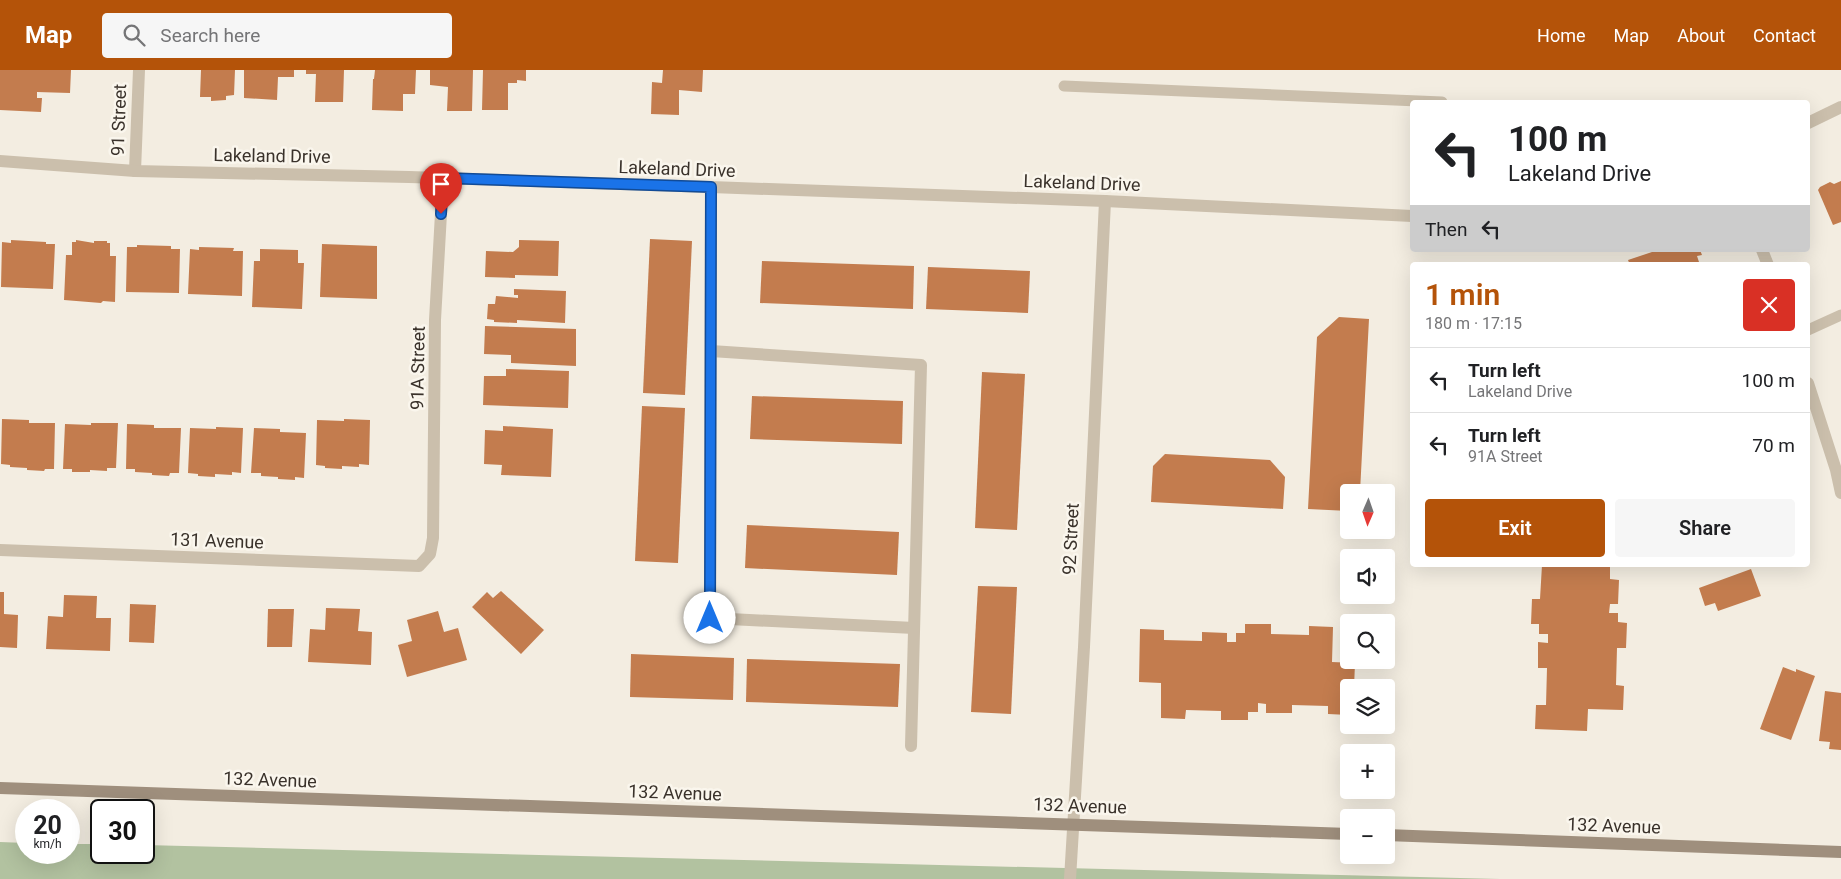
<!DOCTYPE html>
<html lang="en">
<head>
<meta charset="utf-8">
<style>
	body { margin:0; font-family:Roboto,sans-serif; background:#f6f6f6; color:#202124; height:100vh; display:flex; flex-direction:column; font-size:19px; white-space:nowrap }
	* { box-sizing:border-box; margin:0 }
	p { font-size:16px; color:#757577 }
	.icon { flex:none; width:28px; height:28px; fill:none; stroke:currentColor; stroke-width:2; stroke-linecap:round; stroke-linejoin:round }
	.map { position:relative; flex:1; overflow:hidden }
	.sheet { position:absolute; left:1410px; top:192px; width:400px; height:305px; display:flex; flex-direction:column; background:#fff; border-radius:5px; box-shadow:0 5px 20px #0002 }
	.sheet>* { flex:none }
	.banner { position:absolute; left:1410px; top:30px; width:400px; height:152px; border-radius:5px; box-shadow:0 5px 20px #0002; background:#fff; color:#202124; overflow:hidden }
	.needle { width:32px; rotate:182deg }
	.buttons { position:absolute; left:1340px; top:414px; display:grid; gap:10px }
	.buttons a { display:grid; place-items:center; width:55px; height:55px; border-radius:5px; background:#fff; box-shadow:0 5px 20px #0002; font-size:25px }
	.speed { position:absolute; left:15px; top:729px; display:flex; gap:10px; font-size:25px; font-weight:700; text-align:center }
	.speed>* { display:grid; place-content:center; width:65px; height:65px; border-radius:50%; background:#fff; box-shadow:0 5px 20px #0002; line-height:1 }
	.speed small { font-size:12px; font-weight:400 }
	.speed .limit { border:2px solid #111; border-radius:8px; background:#fff; color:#111 }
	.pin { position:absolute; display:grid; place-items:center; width:42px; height:42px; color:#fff; margin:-51px -21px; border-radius:50% 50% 50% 0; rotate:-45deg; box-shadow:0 0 5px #0007 }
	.pin .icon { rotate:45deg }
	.me { position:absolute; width:55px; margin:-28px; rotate:0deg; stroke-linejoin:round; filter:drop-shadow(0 0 4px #0008) }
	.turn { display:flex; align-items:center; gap:18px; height:105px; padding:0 15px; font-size:22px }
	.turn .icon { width:65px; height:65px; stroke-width:2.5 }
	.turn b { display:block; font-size:35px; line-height:42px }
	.then { display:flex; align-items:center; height:48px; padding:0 15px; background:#0003; gap:10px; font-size:19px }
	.round { display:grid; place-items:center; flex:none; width:52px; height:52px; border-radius:5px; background:#f6f6f6 }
	.head { display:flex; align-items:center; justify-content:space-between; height:85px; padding:0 15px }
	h1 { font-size:30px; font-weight:600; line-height:38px; color:#b45309 }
	.action { display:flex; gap:10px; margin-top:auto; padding:10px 15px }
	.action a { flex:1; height:58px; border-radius:5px; background:#b45309; color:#fff; font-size:20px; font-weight:600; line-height:58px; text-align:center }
	.action a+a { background:#f6f6f6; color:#202124 }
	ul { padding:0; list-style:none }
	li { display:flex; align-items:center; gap:15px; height:65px; padding:0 15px; border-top:1px solid #e0e0e0 }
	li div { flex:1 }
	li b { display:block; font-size:19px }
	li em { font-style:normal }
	header { display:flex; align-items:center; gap:30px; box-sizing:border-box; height:70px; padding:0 25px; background:#b45309; color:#fff }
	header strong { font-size:24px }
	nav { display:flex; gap:28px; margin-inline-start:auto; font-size:18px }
	.search { width:350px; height:45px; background:#f6f6f6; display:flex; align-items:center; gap:12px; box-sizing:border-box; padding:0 18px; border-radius:5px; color:#757577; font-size:19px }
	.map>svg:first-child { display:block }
	.green { fill:#b2c2a0 }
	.building { fill:#c37c4e }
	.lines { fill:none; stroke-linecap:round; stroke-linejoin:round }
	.service { stroke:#cbbfac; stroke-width:11 }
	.minor { stroke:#cbbfac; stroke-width:12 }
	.tertiary { stroke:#cbbfac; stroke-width:12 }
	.secondary { stroke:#9f8f7d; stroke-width:12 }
	.route-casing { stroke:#114b97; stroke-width:12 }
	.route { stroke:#1a73e8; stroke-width:9 }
	.labels { text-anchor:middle; stroke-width:5; stroke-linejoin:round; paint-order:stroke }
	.street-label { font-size:18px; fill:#3a322b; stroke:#faf6ed }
</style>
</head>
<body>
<header>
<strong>Map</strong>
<div class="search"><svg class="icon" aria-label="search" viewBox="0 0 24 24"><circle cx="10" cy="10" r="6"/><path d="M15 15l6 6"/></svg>Search here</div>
<nav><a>Home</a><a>Map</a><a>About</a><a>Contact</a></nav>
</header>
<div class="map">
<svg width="1841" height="809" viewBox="0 0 1841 809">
	<rect width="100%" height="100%" fill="#f3ede1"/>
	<path class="green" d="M0,772L26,773V782H69V774H101V782H144V775L1500,809H0Z"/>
	<g class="building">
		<path d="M0,0H71L70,23L37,22V28H42L41,42L0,40Z"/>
		<path d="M201,0H235L234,25L226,26V30L211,31V27H200Z"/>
		<path d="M244,0H294V7H278L277,30L244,28Z"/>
		<path d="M306,0H344L343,32H315L316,4H306Z"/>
		<path d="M375,0H416L415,24H403V41L372,40L373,9H374Z"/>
		<path d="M430,0H473L472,41H447L448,17L430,15Z"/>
		<path d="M483,0H526V11L517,10V13H508V40H482Z"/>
		<path d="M663,0H703L702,22L679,20V45L651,44L652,12L662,13Z"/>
		<path d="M1841,111V152L1833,155L1818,120L1820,117L1830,112L1834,114Z"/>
		<path d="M650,169L692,171L685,325L643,323Z"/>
		<path d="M11,170L46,172V174H55L53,219L1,217L2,172L11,173Z"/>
		<path d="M76,170L94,173V171H107V173H110V186H116L115,232L103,231L101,233L64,230L66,185H72V172H76Z"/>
		<path d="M519,170L559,171L558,206L515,205V208L485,207L486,181L513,182L519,177Z"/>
		<path d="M322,174L377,176V229L320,227Z"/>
		<path d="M137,175L171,176V179H180L179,223L126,222L127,177H137Z"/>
		<path d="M199,177L234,178L233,181H243L242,226L188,224L190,179L199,180Z"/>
		<path d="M260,179L298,180V193H304L302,239L252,237L254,191H260Z"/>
		<path d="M1658,180H1700L1702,185L1697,186L1700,195H1630L1628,190Z"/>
		<path d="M762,191L914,196L913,239L760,233Z"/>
		<path d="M928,197L1030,201L1028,243L926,239Z"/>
		<path d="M514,219L566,221L565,253L517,250V253L494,252V250L487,249L488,234H495L496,226L518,228V225H514Z"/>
		<path d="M1339,247L1369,249L1360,422H1349V441L1308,439L1317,267Z"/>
		<path d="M485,256L576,259V296L511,293V285L484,284Z"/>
		<path d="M506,299L569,301L568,338L483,335L484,306H506Z"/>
		<path d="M982,302L1025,304L1017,460L975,458Z"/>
		<path d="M752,326L903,331L902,374L750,369Z"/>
		<path d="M642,336L685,338L678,493L635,491Z"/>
		<path d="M2,349L29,350V353H55L54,399H45L44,401L27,400V398L10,397V395L1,394Z"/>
		<path d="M344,349L370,350L369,395L359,394V397L342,396V399L325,398V396L316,395L317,350L344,351Z"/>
		<path d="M91,353H118L116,398H107V401L90,400V402H72V399H63L65,354L91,355Z"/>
		<path d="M127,354L154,355V358H181L179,403H170L169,406L152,405V403L135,402V399H126Z"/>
		<path d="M503,356L553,359L551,407L501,405L502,395L484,394L485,360L503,361Z"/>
		<path d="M216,357L243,358L241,403L232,402V405L215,404V407L198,406V404L188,403L190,358L216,359Z"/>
		<path d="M254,358L280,359V362L306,363L304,408L295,407V410L278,409V407L261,406V403H251Z"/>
		<path d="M1165,384L1270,390L1285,407L1283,439L1151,432L1153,396Z"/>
		<path d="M747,455L899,462L897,505L745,498Z"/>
		<path d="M1542,495H1610V509L1619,510L1618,534H1610L1609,543H1618V552L1627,553L1626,578H1617L1616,615L1624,616L1623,640L1588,639L1587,661L1535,659L1536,635H1546L1547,598H1538V572L1548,573V564H1539V554H1531L1532,529H1540Z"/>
		<path d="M1751,499L1761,526L1718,541L1715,533L1705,536L1699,518Z"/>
		<path d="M978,516L1017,517L1011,644L971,642Z"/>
		<path d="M501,521L544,560L521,584L472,537L487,522L493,528Z"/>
		<path d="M0,522H4V544L18,545L17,578L0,577Z"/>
		<path d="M64,525L97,526L96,548H111L110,581L46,579L48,546L63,547Z"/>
		<path d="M130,534L156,535L154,573L129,572Z"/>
		<path d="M326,538L360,539L358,561L372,562L371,595L308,592L310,559L325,560Z"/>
		<path d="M268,539H294L292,577H267Z"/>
		<path d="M438,541L444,562L458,558L467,590L407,607L398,575L412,571L407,550Z"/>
		<path d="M1245,554H1271V564L1309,565V556L1333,557L1332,592L1355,593L1354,618H1349V645L1328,644V636L1292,635V643H1266V634L1258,633V642H1248V650H1221V641L1186,640L1185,649L1161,648V613L1139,612L1140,559L1164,560V570L1202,571V562L1227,563V572H1236V563H1245Z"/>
		<path d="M631,584L734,588L733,630L630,627Z"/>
		<path d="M747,589L900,594L898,637L746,632Z"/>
		<path d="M1783,597L1796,602V599L1815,606L1791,670L1760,659Z"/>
		<path d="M1825,621L1841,623V680L1829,679L1830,672L1819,671Z"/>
	</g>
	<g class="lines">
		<g class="service">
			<path d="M1064,16L1442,32"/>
			<path d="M1808,260L1841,245"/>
		</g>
		<g class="minor">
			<path d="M135,101L139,0"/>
			<path d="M711,117L710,548L914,558"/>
			<path d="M1762,180L1768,195"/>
			<path d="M711,281L921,295L911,676"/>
			<path d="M1808,313L1836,400L1841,423"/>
			<path d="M0,480L419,496L430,484L433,468L435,250L443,108"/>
		</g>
		<g class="tertiary">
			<path d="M1808,53L1841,37"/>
			<path d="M0,91L135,101L409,107L711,117L1105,131L1412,146"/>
			<path d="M1070,809L1084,577L1105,131"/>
		</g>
		<g class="secondary">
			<path d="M0,718L1349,764"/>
			<path d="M1386,765L1841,782"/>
		</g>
	</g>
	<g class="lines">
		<g class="route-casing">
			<path id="route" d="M441,144L443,108L711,117L710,548"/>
		</g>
		<use href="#route" class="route"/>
	</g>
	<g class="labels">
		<g class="street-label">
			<text transform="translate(119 50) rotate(-88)" y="6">91 Street</text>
			<text transform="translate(272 86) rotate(1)" y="6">Lakeland Drive</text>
			<text transform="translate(677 99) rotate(2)" y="6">Lakeland Drive</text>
			<text transform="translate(1082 113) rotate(2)" y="6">Lakeland Drive</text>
			<text transform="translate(418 298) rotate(-89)" y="6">91A Street</text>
			<text transform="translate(1071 469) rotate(-87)" y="6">92 Street</text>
			<text transform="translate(217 471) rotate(2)" y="6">131 Avenue</text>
			<text transform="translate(270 710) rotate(2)" y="6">132 Avenue</text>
			<text transform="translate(675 723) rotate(2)" y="6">132 Avenue</text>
			<text transform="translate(1080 736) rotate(2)" y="6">132 Avenue</text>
			<text transform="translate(1614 756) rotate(2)" y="6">132 Avenue</text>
		</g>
	</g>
</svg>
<div class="buttons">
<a><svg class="needle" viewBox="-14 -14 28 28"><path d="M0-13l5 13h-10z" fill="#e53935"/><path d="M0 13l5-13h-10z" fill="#757577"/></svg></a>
<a><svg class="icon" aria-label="sound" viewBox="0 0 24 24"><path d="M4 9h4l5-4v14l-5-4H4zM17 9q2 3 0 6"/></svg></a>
<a><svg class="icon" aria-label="search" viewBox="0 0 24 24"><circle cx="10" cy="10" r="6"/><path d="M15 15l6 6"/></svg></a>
<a><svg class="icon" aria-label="layers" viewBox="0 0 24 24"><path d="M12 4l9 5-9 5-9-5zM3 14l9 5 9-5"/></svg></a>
<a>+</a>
<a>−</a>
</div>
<div class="speed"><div>20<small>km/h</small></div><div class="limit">30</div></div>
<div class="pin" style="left:441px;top:144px;background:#d93025"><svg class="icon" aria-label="arrive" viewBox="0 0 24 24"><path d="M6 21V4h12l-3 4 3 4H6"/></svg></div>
<svg class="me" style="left:710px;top:548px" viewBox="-20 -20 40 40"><circle r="19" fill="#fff"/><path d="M0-13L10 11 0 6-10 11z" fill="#1a73e8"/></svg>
<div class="banner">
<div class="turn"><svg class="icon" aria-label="left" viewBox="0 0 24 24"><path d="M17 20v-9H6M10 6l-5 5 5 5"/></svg><div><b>100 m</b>Lakeland Drive</div></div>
<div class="then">Then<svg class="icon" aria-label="left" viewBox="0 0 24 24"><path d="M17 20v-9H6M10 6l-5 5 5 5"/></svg></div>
</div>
<section class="sheet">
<div class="head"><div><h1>1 min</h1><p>180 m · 17:15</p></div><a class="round" style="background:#d93025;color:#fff"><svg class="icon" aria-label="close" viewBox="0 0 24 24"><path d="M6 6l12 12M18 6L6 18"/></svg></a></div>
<ul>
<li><svg class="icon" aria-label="left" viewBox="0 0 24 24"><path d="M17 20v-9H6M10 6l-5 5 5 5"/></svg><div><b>Turn left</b><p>Lakeland Drive</p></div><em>100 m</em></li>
<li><svg class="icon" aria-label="left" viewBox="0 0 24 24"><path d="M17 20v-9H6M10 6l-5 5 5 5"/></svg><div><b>Turn left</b><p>91A Street</p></div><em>70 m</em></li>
</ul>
<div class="action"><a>Exit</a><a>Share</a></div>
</section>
</div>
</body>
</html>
